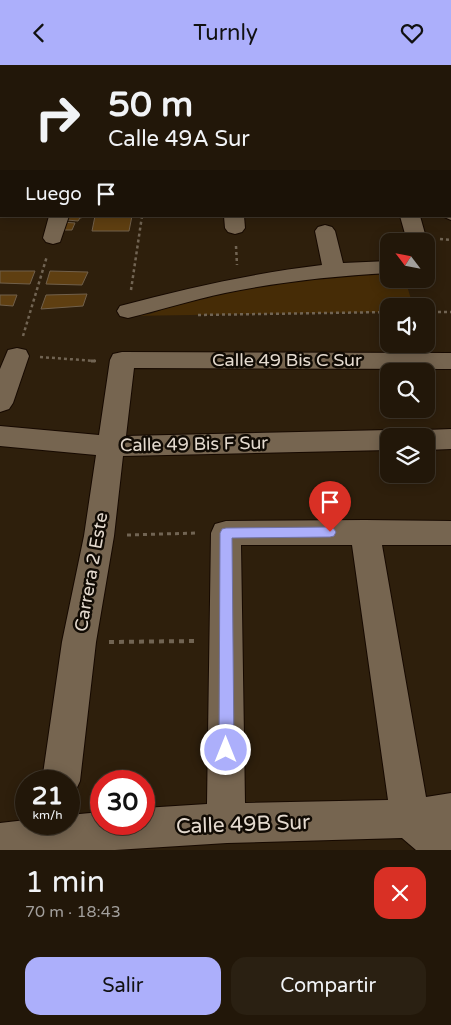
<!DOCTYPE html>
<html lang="es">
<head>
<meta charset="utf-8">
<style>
	body { margin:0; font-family:"Varela Round",sans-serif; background:#2a2012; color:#f1f3f6; height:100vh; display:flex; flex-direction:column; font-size:19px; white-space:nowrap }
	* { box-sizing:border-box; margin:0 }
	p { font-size:16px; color:#a29f9c }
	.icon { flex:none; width:28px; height:28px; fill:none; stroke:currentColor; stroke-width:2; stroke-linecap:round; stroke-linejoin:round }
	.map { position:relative; height:785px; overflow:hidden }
	.side { display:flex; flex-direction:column; background:#221709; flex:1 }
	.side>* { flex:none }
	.banner { position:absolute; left:0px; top:0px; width:451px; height:152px; box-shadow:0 2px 12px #0003,0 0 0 1px #3f362a; background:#221709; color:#f1f3f6; overflow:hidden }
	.needle { width:32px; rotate:302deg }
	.controls { position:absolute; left:380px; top:168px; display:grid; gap:10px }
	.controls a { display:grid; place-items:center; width:55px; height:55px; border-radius:10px; background:#221709; box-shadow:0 2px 12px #0003,0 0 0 1px #3f362a; font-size:25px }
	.speed { position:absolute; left:15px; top:705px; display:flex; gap:10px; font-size:25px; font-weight:700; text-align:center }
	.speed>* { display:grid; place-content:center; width:65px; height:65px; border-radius:50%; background:#221709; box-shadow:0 2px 12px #0003,0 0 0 1px #3f362a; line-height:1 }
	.speed small { font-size:12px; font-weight:400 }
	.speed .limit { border:8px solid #d22; background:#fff; color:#111 }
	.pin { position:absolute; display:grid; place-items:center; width:42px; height:42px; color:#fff; margin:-51px -21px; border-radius:50% 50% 50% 0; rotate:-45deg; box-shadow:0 0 5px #0007 }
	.pin .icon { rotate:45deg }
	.me { position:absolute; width:55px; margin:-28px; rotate:0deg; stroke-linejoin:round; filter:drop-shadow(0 0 4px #0008) }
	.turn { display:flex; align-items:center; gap:18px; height:105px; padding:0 25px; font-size:22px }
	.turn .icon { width:65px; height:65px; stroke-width:2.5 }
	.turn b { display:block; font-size:35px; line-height:42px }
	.then { display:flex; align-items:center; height:48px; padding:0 25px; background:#0003; gap:10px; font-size:19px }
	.round { display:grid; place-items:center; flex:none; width:52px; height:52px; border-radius:15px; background:#2a2012 }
	.overview { display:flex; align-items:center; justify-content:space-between; height:85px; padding:0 25px }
	h1 { font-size:30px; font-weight:600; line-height:38px }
	.primary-button { display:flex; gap:10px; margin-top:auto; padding:10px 25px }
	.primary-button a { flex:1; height:58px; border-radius:15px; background:#acaffb; color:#111; font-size:20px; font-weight:600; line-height:58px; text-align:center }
	.primary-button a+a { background:#2a2012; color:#f1f3f6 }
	header { display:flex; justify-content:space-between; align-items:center; height:65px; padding:0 25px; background:#acaffb; color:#111; font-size:22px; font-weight:600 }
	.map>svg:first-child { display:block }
	.green { fill:#462c06 }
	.building { fill:#5f3f11; stroke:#71604b }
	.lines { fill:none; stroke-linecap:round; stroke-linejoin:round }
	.minor-casing { stroke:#160900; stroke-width:2 }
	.path-far2 { stroke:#716453; stroke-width:2.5; stroke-dasharray:3 3; stroke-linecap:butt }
	.path-far1 { stroke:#716453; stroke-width:3; stroke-dasharray:4 4; stroke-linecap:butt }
	.path { stroke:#716453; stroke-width:4; stroke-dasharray:5 5; stroke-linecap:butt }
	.minor { fill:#766550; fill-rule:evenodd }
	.route { fill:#acaffb; stroke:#7072a3 }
	.labels { text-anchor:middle; stroke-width:5; stroke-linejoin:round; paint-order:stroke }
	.street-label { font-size:18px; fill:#e4dacf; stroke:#110b04 }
	.near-street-label { font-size:21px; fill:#e4dacf; stroke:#110b04 }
</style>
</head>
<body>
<header><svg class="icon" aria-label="back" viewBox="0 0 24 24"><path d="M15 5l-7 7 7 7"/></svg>Turnly<svg class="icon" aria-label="heart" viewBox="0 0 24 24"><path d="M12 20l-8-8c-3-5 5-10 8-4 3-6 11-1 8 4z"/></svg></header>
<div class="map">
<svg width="451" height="785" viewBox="0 0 451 785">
	<rect width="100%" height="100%" fill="#2e1f0c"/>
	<path class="green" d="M389,207V214H405L413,241H389V247L127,251L150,249L184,237L232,225L299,213Z"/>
	<g class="building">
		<path d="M69,151H90L80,153L78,156L67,155Z"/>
		<path d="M95,151H132L129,166H92Z"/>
		<path d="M62,157L75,158L72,165H58Z"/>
		<path d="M0,206H35L30,219L0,218Z"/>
		<path d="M50,206L88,207L82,220L46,219Z"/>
		<path d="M87,229L83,241L41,244L46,230Z"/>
		<path d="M0,230H17L13,241L0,240Z"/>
	</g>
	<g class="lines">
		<g class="minor-casing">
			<g id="minor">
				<rect x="135" y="0" width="25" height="1"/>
				<rect x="348" y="0" width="27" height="1"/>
				<rect x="450" y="3" width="1" height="10"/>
				<path d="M0,4L1,5V14H0Z"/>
				<rect x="450" y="52" width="1" height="10"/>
				<rect x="450" y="88" width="1" height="10"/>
				<path d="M0,105L1,106V117H0Z"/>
				<path d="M450,142H451V155L442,151H450Z"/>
				<path d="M49,151H69L60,177L53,179L46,177L43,173Z"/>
				<path d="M224,151H244L245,163L242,167L235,169L228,167L225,163Z"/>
				<path d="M400,151H420L427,176L426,177L407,176Z"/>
				<path d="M325,160L332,162L335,166L343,198L389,196V208C333,211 279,217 225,228C192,235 160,245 128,253L120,251L117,246L120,241C187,223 254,208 322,200L315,166L318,162Z"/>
				<path d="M17,283L26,285L29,291L13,338L9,344L0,347V304L8,285Z"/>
				<path d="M122,287L451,288V304L134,303L126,371L389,365L399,368L400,371H389V385L123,391L114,471L96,577L80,716L74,729L69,732V716H42L62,577L84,471L96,390L0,381V361L99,370L110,295L113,289Z"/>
				<path d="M451,364V384L426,385V371H415L416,368L426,365Z"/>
				<path d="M365,455L451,456V480H382L426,732L451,728V785H416L402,773L227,778L115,785H0V758L26,755V759H69V750L101,747V759H144V743L207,739L211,468L215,459L226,456ZM241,480H352L388,735L245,738Z"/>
			</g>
		</g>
		<g class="path-far2">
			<path d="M440,174L451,175"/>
			<path d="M236,181L237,200"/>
			<path d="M131,225L142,151"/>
			<path d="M426,247H451"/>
			<path d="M198,250L389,247"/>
			<path d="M23,271L47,191"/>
			<path d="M40,292L96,296"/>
		</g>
		<g class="path-far1">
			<path d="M91,296H96"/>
			<path d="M127,470L198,468"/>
		</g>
		<path class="path" d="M109,577L196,576"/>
		<use href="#minor" class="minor"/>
	</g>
	<path class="route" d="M330,462L334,464L336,467L334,471L330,472L232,473L234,685L232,691L226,693L221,691L219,685L220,468L222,464L226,463Z"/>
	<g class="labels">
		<g class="street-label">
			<text x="287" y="301">Calle 49 Bis C Sur</text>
			<text transform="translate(194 379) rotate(-1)" y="6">Calle 49 Bis F Sur</text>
			<text transform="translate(91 507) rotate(-80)" y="6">Carrera 2 Este</text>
		</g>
		<g class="near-street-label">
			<text transform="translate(243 759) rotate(-2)" y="7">Calle 49B Sur</text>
		</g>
	</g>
</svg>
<div class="controls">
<a><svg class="needle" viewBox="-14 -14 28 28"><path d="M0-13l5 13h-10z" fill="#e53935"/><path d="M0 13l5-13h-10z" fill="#a29f9c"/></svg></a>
<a><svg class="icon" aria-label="sound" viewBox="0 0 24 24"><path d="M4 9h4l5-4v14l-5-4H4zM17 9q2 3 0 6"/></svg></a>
<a><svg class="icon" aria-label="search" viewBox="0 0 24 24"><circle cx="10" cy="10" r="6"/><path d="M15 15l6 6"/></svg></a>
<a><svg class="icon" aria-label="layers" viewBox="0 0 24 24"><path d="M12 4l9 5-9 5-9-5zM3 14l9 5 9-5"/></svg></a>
</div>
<div class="speed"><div>21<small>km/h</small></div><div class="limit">30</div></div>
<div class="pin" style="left:330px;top:467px;background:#d93025"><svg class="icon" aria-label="arrive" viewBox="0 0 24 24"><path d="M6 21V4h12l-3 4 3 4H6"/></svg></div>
<svg class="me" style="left:226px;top:685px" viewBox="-20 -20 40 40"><circle r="17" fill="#acaffb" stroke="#fff" stroke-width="3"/><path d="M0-11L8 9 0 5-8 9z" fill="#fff"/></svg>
<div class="banner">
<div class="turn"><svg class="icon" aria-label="right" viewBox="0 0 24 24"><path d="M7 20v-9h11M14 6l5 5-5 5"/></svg><div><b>50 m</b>Calle 49A Sur</div></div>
<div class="then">Luego<svg class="icon" aria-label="arrive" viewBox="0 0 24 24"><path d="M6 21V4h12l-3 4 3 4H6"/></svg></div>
</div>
</div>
<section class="side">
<div class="overview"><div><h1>1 min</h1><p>70 m · 18:43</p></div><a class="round" style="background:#d93025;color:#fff"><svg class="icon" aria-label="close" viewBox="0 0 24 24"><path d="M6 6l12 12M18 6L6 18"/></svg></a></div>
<div class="primary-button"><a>Salir</a><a>Compartir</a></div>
</section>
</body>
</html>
